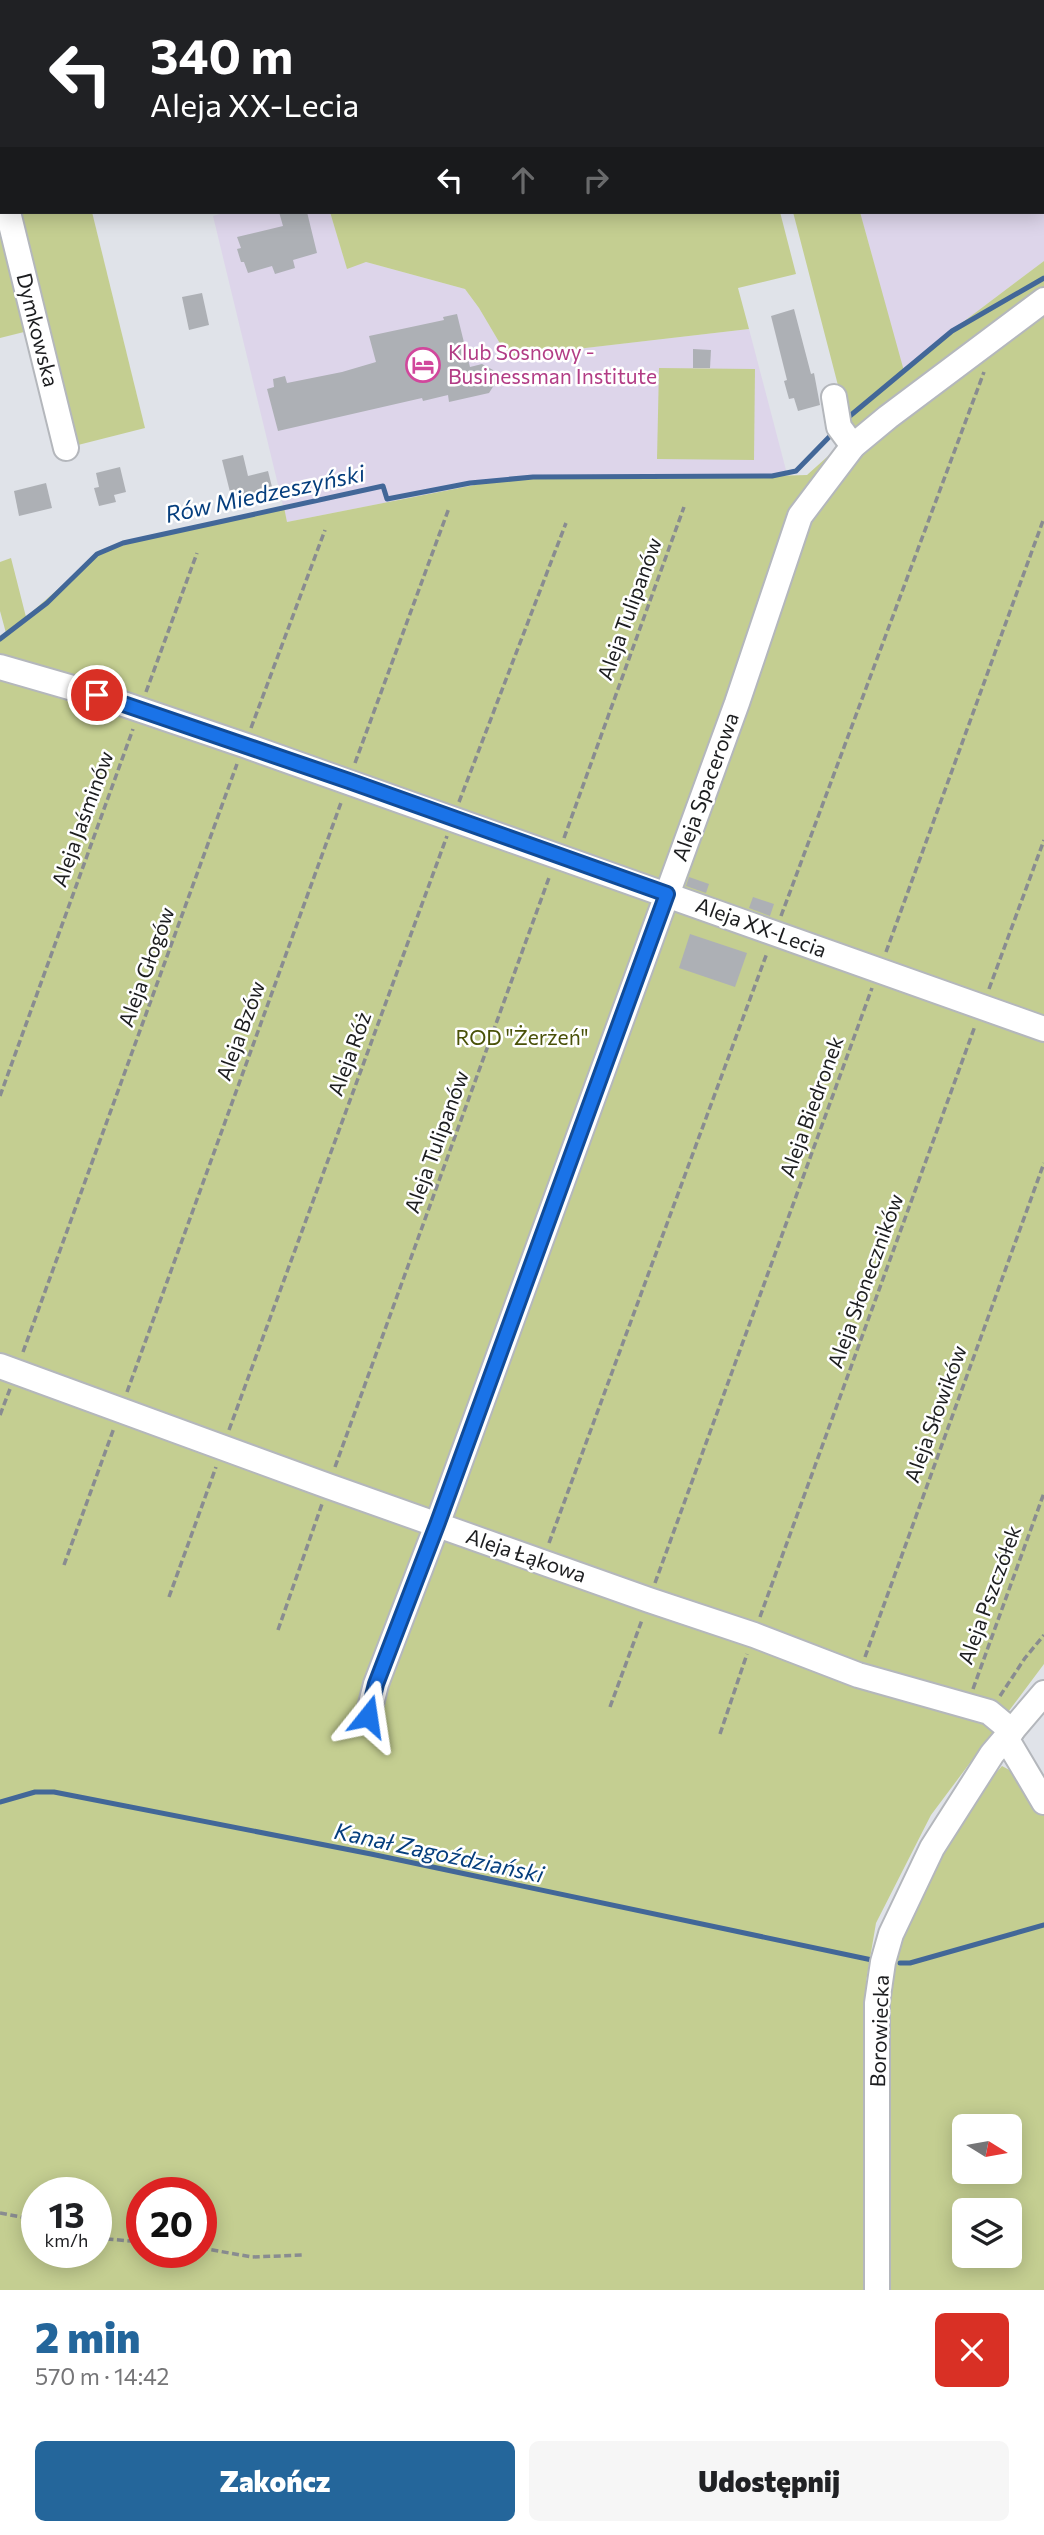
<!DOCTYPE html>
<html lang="pl">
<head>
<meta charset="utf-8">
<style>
	body { margin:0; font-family:Commissioner,sans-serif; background:#f6f6f6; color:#202124; height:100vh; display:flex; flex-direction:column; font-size:26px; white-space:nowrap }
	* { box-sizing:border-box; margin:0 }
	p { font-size:23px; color:#757577 }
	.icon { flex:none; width:38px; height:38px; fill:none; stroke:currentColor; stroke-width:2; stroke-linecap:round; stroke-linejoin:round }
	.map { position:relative; height:2290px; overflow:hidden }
	.panel { display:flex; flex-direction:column; background:#fff; flex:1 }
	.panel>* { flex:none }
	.guide { position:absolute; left:0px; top:0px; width:1045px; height:214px; box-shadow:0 4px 18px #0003; background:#202124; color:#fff; overflow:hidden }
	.needle { width:46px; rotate:101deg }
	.fabs { position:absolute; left:952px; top:2114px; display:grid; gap:14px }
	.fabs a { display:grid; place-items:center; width:70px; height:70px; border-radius:10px; background:#fff; box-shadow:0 4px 18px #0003; font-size:35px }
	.speed { position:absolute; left:21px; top:2177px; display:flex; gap:14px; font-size:35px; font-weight:700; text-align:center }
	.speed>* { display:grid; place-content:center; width:91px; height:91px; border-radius:50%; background:#fff; box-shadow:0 4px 18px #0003; line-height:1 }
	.speed small { font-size:18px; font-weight:400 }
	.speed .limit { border:10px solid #d22; background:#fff; color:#111 }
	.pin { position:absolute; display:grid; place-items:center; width:60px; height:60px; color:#fff; margin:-30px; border:4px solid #fff; border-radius:50%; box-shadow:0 2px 7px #0007 }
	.me { position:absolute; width:77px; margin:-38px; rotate:15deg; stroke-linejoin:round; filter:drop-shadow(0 0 5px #0008) }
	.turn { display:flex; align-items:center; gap:24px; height:147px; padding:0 35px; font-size:32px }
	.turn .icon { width:91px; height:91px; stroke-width:2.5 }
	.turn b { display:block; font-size:49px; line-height:60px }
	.lanes { display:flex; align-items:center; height:66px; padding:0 35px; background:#0003; justify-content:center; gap:35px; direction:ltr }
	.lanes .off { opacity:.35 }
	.round { display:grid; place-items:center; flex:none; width:74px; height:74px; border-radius:10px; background:#f6f6f6 }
	.head { display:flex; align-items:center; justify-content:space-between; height:119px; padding:0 35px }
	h1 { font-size:42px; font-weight:800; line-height:52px; color:#24669b }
	.button { display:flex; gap:14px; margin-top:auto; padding:14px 35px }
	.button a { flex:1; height:80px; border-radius:10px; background:#24669b; color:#fff; font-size:28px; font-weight:800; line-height:80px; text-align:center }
	.button a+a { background:#f6f6f6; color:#202124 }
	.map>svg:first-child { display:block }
	.commercial { fill:#ddd5ea }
	.green { fill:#c4ce91; fill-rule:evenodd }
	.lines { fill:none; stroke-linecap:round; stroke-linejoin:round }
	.stream { stroke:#426798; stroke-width:5 }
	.building { fill:#adb0b5 }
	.minor-casing { stroke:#b4b7bc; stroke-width:28 }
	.path { stroke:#898c90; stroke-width:3.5; stroke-dasharray:7 3.5; stroke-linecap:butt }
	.minor { stroke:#fff; stroke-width:24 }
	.route-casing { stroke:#114b97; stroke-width:18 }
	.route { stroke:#1a73e8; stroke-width:12 }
	.labels { text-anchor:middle; stroke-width:5; stroke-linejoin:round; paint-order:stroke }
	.street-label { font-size:21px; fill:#1c1d1f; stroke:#fff }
	.hotel-label { font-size:21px; fill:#b23c85; stroke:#fff; text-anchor:start }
	.park-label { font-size:21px; fill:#495108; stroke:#fff }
	.water-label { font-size:23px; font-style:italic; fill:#053e7d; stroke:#fff }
</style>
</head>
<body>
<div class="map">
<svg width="1044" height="2290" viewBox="0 0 1044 2290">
	<rect width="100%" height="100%" fill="#e0e3e9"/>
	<g class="commercial">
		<path d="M804,0H1044V261L926,350L903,371L860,212H1043V2Z"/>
		<path d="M227,212H330L347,268L366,262L465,289L479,308L508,357L749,329L787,474L651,479H505L287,522L213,216Z"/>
	</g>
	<g class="green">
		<path d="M163,0H662L663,2H163Z"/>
		<path d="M15,212H92L145,428L78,445Z"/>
		<path d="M330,212H780L796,274L738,288L749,329L508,357L479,308L465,289L366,262L347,269Z"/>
		<path d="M793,212H860L904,371L926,350L1044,261V1664L931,1815L876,1923L866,1982L867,2290H0V639L6,633L0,611V562L11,558L26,617L104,549L170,531L284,507L287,522L505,479H651L807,475L856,431L847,420ZM37,2193H96V2252H37ZM142,2193H201V2252H142Z"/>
		<path d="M0,217L28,331L0,338Z"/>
		<path d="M659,368L755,369L754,460L657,459Z"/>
		<path d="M1002,1766L1022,1777L1044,1813V2290H888L889,1970L901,1933L962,1811ZM964,2126H1010V2172H964ZM964,2210H1010V2256H964Z"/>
	</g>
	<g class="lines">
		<g class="stream">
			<path d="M845,420L952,331L1044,278"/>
			<path d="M0,639L47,603L97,554L123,543L383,486L387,499L470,483L533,477L772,476L796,471L834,432"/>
			<path d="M0,1802L35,1792H54L371,1854L872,1960"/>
			<path d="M900,1963H910L1044,1925"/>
		</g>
	</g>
	<g class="building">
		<path d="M279,212H307L317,253L293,260L295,268L275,274L272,266L248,273L244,262H241L237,249L241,248L237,237L283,226Z"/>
		<path d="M202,293L209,325L189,330L182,297Z"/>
		<path d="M794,309L811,374L814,373L820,405L798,411L794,398L789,399L784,381L787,380L771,316Z"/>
		<path d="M457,314L470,367L482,364L493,370L496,382L489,393L449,402L448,395L423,401L422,398L278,431L267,389L274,387L273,379L285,376L287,383L342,372L376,362L369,336L444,320L443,317Z"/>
		<path d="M693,349L711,350L710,368H693Z"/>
		<path d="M243,455L248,476L268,471L272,487L232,500L222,460Z"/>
		<path d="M120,467L126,492L114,495L116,502L99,506L94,488L99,487L96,473Z"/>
		<path d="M46,483L52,508L19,516L14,491Z"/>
		<path d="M689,877L709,884L706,893L686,886Z"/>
		<path d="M753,897L774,904L770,916L749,908Z"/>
		<path d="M690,934L747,953L735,987L679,968Z"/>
	</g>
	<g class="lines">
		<g class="minor-casing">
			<g id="minor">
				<path d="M0,178L2,185"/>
				<path d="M8,212L66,448"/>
				<path d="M834,397L839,427L853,446"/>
				<path d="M0,667L97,695L244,745L1044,1029"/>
				<path d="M0,1366L328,1486L649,1600L754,1635L858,1675L989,1712L1012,1731"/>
				<path d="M368,1716L376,1684L437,1525L737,703L800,516L853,446L888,417L1044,300"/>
				<path d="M1006,1738L1044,1802"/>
				<path d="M877,2290V2003L883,1962L891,1934L932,1848L992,1754L1044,1693"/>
			</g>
		</g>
		<g class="path">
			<path d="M146,692L197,553"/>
			<path d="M251,728L325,530"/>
			<path d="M355,763L449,508"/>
			<path d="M459,802L566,523"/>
			<path d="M564,838L684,507"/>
			<path d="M781,916L984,372"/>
			<path d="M886,952L1044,518"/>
			<path d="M989,989L1044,840"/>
			<path d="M0,1096L133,729"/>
			<path d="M23,1352L237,764"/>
			<path d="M127,1392L342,800"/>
			<path d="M0,1415L10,1389"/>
			<path d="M229,1430L447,836"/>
			<path d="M335,1467L550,875"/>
			<path d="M549,1543L767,953"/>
			<path d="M64,1565L114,1428"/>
			<path d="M655,1583L872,988"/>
			<path d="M169,1597L216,1467"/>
			<path d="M760,1617L975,1026"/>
			<path d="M278,1630L322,1504"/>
			<path d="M865,1657L1044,1163"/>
			<path d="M973,1689L1044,1493"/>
			<path d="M1000,1696L1025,1658L1044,1635"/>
			<path d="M610,1707L642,1620"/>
			<path d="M720,1734L747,1654"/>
			<path d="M0,2213L37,2220"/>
			<path d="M96,2238L142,2242"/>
			<path d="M201,2248L252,2257L304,2255"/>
		</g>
		<use href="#minor" class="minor"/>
	</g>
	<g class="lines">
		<g class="route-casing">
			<path id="route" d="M97,695L349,781L667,894L437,1525L376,1684L368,1716"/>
		</g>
		<use href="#route" class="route"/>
	</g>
	<defs>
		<g id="hotel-ring" transform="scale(1.75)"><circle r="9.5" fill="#fff" stroke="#d1479c" stroke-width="1.5"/><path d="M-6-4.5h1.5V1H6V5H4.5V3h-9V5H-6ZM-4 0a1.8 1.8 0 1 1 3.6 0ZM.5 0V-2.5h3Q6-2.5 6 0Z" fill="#d1479c"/></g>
	</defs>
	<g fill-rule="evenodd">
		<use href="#hotel-ring" x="423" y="365"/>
	</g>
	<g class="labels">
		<g class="street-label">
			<text transform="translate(37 330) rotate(76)" y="7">Dymkowska</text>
			<text transform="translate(630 609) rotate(-70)" y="7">Aleja Tulipanów</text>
			<text transform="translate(706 787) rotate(-70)" y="7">Aleja Spacerowa</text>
			<text transform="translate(83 819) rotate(-70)" y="7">Aleja Jaśminów</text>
			<text transform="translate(761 928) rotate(20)" y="7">Aleja XX-Lecia</text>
			<text transform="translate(147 967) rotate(-70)" y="7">Aleja Głogów</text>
			<text transform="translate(241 1031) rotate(-70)" y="7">Aleja Bzów</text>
			<text transform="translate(350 1054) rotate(-70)" y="7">Aleja Róż</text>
			<text transform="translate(812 1107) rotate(-70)" y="7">Aleja Biedronek</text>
			<text transform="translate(437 1142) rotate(-70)" y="7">Aleja Tulipanów</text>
			<text transform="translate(866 1281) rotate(-70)" y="7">Aleja Słoneczników</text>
			<text transform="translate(936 1414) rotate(-70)" y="7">Aleja Słowików</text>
			<text transform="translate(526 1556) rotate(19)" y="7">Aleja Łąkowa</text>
			<text transform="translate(990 1595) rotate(-70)" y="7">Aleja Pszczółek</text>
			<text transform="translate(880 2031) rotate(-88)" y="7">Borowiecka</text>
		</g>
		<g class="hotel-label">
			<text x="448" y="360">Klub Sosnowy -<tspan x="448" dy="24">Businessman Institute</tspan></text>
		</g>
		<g class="park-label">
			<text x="522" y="1045">ROD "Żerżeń"</text>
		</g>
		<g class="water-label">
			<text transform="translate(265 494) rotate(-12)" y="8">Rów Miedzeszyński</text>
			<text transform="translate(439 1853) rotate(12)" y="8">Kanał Zagoździański</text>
		</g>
	</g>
</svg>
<div class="fabs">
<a><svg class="needle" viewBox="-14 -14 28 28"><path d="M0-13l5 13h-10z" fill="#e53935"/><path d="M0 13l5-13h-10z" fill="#757577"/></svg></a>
<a><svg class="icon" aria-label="layers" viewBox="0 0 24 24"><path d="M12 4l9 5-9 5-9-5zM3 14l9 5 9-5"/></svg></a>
</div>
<div class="speed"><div>13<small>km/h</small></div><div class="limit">20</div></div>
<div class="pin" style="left:97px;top:695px;background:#d93025"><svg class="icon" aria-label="arrive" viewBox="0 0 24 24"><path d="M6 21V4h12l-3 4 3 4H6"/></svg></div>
<svg class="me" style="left:368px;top:1716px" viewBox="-20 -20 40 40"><path d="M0-17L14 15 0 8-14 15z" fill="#1a73e8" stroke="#fff" stroke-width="4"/></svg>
<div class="guide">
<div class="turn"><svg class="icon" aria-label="left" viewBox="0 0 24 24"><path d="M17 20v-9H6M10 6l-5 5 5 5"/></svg><div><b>340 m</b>Aleja XX-Lecia</div></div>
<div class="lanes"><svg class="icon" aria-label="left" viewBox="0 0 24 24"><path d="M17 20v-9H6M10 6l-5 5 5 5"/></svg><svg class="icon off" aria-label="ahead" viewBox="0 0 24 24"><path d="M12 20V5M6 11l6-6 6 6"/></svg><svg class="icon off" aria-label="right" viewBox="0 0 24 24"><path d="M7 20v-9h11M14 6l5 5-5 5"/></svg></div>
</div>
</div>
<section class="panel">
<div class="head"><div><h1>2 min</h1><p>570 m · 14:42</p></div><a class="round" style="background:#d93025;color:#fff"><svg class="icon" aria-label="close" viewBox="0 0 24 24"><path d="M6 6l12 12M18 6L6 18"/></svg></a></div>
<div class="button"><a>Zakończ</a><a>Udostępnij</a></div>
</section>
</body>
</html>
